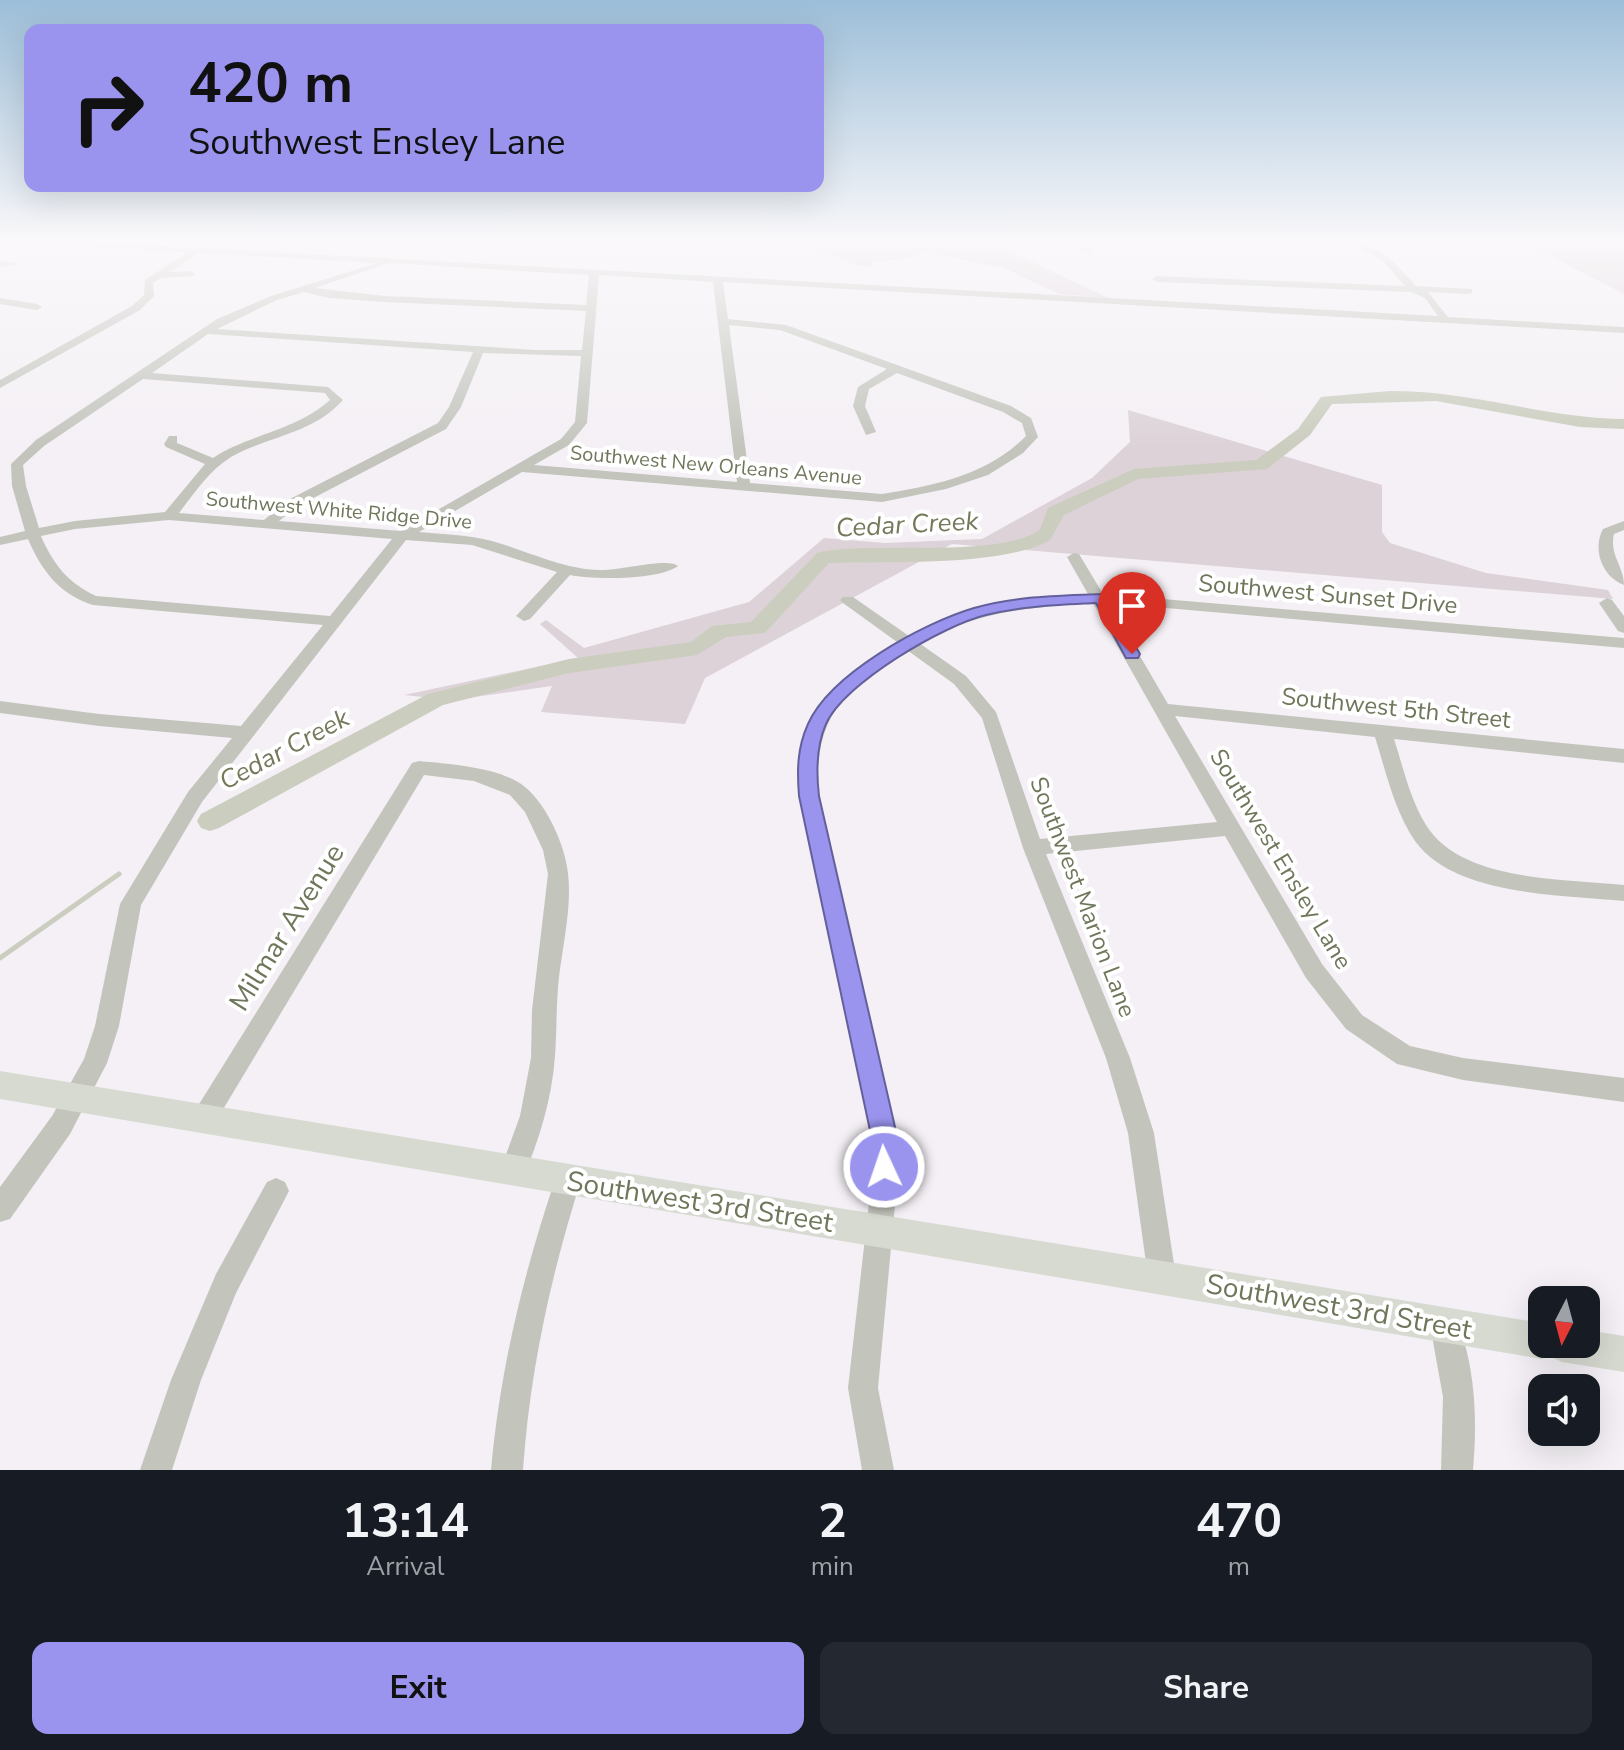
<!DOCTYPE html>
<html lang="en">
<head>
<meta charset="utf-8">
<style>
	body { margin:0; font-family:"Nunito Sans",sans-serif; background:#242831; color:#f1f3f6; height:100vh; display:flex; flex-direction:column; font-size:30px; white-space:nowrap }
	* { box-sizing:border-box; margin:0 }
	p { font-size:26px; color:#9ea1a6 }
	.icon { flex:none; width:44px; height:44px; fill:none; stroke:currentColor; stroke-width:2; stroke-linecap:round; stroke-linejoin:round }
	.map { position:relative; height:1470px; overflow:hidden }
	.panel { display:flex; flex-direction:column; background:#171b24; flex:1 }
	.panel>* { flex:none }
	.banner { position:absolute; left:24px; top:24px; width:800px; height:168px; border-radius:16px; box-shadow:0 8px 32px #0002; background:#9a94ee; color:#111; overflow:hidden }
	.needle { width:52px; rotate:186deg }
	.fabs { position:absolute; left:1528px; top:1286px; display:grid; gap:16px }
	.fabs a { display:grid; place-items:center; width:72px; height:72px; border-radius:16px; background:#171b24; box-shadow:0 8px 32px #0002; font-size:40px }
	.pin { position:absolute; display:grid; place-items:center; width:68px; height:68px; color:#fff; margin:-82px -34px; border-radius:50% 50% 50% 0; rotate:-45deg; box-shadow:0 0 8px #0007 }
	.pin .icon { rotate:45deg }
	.me { position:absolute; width:88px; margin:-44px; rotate:357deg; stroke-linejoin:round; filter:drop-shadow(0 0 6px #0008) }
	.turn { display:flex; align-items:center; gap:28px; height:168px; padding:0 32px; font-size:36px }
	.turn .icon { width:104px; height:104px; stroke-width:2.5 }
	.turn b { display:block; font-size:56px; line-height:68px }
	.eta { display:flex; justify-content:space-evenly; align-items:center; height:136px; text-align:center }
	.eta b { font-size:48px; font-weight:700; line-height:56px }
	.cta { display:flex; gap:16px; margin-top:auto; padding:16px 32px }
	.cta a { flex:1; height:92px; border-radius:16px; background:#9a94ee; color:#111; font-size:32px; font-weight:700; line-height:92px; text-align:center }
	.cta a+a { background:#242831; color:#f1f3f6 }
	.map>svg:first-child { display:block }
	.green { fill:#dcd2d7 }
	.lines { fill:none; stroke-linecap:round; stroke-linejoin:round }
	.stream { stroke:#cbcdbf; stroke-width:5 }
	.river { fill:#cbcdbf; fill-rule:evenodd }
	.minor { fill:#c3c5bd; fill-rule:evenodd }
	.major { fill:#d7dad1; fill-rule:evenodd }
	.route { fill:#9a94ee; stroke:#64609b; stroke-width:2 }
	.labels { text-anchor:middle; stroke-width:8; stroke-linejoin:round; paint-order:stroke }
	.far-street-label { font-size:20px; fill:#6f775b; stroke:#fff }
	.street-label { font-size:24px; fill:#6f775b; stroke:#fff }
	.water-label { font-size:26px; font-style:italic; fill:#75785a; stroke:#fff }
	.near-street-label { font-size:28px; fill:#6f775b; stroke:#fff }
</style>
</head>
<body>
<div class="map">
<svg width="1624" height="1470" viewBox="0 0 1624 1470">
	<rect width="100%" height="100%" fill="#f4f0f5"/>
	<g class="green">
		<path d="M809,243H993L1108,298L1059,294L1004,268L923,252L911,258L872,262L871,267C852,267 831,253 811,247Z"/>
		<path d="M1526,243H1624V294Z"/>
		<path d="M1128,410L1382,485V532L1390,543L1486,573L1608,590L1613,599L952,544L705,678L685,724L541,712L552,686L453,700L404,695L578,658L540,624L546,620L584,648L749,602L824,538L885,543L982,539L1092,478L1130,442Z"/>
	</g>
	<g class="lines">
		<path class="stream" d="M0,958L119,874"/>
		<path class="river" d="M1390,391C1469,390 1544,418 1624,419V429L1580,427L1436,401L1332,404L1310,435L1267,469L1138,479L1064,515L1050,540C1003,567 886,561 829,563L765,633L726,637L697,655L569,673L443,705L219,828L210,831L201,828L197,821L201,814L428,694L569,659L691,642L712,626L751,622L817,553C868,540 1002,560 1040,529L1048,508L1134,469L1256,460L1298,429L1321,397Z"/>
		<g class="minor">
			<path d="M0,243H108L1438,316L1425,298L1411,292L1157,282L1152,279L1157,276L1405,286L1384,262L1351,243C1378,241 1399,268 1416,286L1472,289V293L1469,294L1428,292L1448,317L1624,327V333L723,282L728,319L786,325L1011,406L1031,418L1038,437L1023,453L988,475L946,489L882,502L522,472L419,532C443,534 468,535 492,541C528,551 562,569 600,570C618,571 668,557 678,566C660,580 594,580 570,575L530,619L524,621L516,616L557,572L472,545L406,540L202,802L141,905L119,1026L107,1063L70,1134L10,1219L0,1222V1187L52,1116L84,1059L95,1026L120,904L188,792L232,738L99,726L0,713V701L99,714L241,726L323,625L93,605C60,595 41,570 28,539L0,545V537L25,531L12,486L11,464L36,440L217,319L271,296L377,263L199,253L170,272L190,271L195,274L193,276L161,278L153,283L154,296L140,310L0,388V380L132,306L144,295L145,280L188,252L66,246L0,247ZM389,263L589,275L586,305L385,296L315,288ZM599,275L713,282L737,482L534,465L569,445L587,423ZM304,292L329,298L385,302L586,311L582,350H535L217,329L277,300ZM729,325L780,330L887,369L858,387L853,406L866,435L876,432L865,406L869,389L897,373L1003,412L1022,423L1026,436C988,475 934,486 882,494L750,483ZM208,334L473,352L449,407L438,423L288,500L264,520L179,513C195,492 209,471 231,457C268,436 313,434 343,400L328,387L152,373ZM483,353L581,356L575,422L561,439L401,531L279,521L298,506L446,429L461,407ZM143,379L325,393L330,400C297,430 250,434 213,458L177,443V436H169L164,444L166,447L205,464L165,512L75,521L39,528L26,486L23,465L44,446ZM169,520L392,539L330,616L96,596C68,583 53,564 41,536L75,529Z"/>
			<path d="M1069,243H1079L1093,251L1086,253Z"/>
			<path d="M1255,243H1299L1295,246H1259Z"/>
			<path d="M0,261L22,264L0,267Z"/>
			<path d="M0,298L37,304L42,307L37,310L0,304Z"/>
			<path d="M1624,521V530L1614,534C1609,555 1624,566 1624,585C1602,577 1592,549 1603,529Z"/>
			<path d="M1074,553L1079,554L1103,594L1624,638V648L1109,603L1168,704L1624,749V763L1394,739C1403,767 1410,799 1426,825C1461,882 1565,879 1624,885V901C1563,895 1454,896 1415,841C1394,810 1386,772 1375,737L1175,716L1322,964L1362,1015L1410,1046L1463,1058L1624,1078V1102L1463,1080L1397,1064L1346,1029L1306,978L1225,836L1046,854L1130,1058L1154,1133L1176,1277L1172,1287L1162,1291L1152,1287L1148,1277L1128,1133L1106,1058L1023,848L982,718L954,684L907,650C844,689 812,718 819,796L898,1140L896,1194L878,1388L894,1470H862L848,1388L870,1194L872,1140L799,796C794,715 831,681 897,642L843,603L840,600L843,597H853L909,636C967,606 1023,598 1088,594L1067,557ZM1093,603L1217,822L1040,839L996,712L966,676L919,643C981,611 1025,608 1093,603Z"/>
			<path d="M1607,598L1612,600L1624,616V633L1618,631L1599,603Z"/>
			<path d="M419,761C449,764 501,767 525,787C547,805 565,845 568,873C572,906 563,944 559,977C556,1003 557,1030 555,1056C552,1099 539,1141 522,1180L513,1184L504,1180L500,1171L520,1116L531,1058L532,1010L548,874L543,850L525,812L510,795L474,781L424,775L213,1126L204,1129L195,1126L191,1117L412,763Z"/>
			<path d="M568,1167L577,1171L581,1180C551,1275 530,1370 523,1470H491C500,1370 523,1275 555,1180L559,1171Z"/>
			<path d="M276,1178L285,1182L289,1191L236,1293L201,1380L172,1470H140L171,1380L216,1274L267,1182Z"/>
			<path d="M1445,1310L1455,1315C1475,1362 1478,1419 1473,1470H1441L1443,1397L1430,1325L1435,1315Z"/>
		</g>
		<path class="major" d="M0,1071L1542,1323V1344H1586V1330L1624,1336V1372L1562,1362L1549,1356L1542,1359L0,1099Z"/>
	</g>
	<linearGradient id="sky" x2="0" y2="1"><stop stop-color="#9cbed8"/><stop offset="0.54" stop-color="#faf8fa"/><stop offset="1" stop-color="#faf8fa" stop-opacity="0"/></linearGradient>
	<rect width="1624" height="448" fill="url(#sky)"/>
	<path class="route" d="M1101,594L1108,598L1140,654L1138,658H1126L1096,603C1058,605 1022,606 986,615C944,625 844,683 826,724C816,747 816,771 819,796L898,1140L893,1176L884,1180L875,1176L871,1167L872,1140L799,796C797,771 797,748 808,724C830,674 923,623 974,608C1015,596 1058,596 1101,594Z"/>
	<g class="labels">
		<g class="far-street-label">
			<text transform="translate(716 465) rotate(5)" y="7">Southwest New Orleans Avenue</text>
			<text transform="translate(339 510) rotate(5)" y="7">Southwest White Ridge Drive</text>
		</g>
		<g class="street-label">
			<text transform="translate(1328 594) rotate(5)" y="8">Southwest Sunset Drive</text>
			<text transform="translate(1396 708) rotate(6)" y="8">Southwest 5th Street</text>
			<text transform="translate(1281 859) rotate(59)" y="8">Southwest Ensley Lane</text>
			<text transform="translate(1083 897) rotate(69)" y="8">Southwest Marion Lane</text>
		</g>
		<g class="water-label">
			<text transform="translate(907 524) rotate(-3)" y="9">Cedar Creek</text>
			<text transform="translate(284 749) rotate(-28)" y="9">Cedar Creek</text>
		</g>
		<g class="near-street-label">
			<text transform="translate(286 927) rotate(-58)" y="10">Milmar Avenue</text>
			<text transform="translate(700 1201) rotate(9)" y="10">Southwest 3rd Street</text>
			<text transform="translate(1339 1306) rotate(10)" y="10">Southwest 3rd Street</text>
		</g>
	</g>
</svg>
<div class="fabs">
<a><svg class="needle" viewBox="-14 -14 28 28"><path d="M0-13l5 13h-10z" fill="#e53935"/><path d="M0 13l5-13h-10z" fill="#9ea1a6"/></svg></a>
<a><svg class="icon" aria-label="sound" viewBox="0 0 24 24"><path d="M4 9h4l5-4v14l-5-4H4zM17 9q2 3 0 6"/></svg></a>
</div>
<div class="pin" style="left:1132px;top:654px;background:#d93025"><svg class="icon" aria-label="arrive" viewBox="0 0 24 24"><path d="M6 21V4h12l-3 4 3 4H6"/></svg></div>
<svg class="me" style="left:884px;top:1167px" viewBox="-20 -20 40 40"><circle r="17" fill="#9a94ee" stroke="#fff" stroke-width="3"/><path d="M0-11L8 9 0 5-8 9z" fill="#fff"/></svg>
<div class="banner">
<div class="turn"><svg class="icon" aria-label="right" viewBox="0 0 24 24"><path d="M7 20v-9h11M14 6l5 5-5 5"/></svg><div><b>420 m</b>Southwest Ensley Lane</div></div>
</div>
</div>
<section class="panel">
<div class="eta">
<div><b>13:14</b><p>Arrival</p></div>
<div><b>2</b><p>min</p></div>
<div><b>470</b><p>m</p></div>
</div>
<div class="cta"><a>Exit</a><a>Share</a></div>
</section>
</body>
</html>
